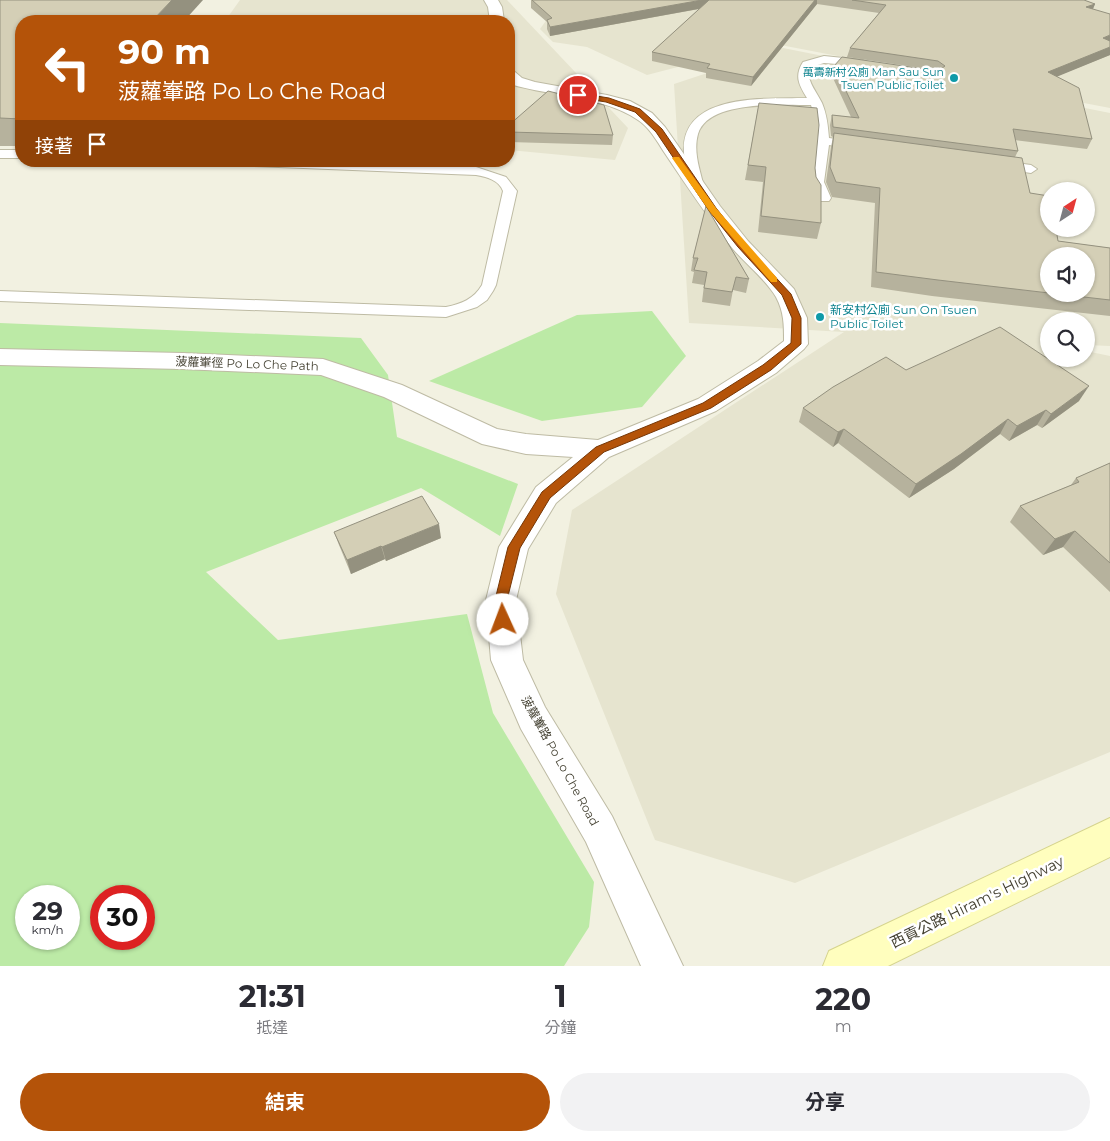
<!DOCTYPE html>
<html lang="zh-TW">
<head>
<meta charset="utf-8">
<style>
	body { margin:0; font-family:Montserrat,"Noto Sans TC",sans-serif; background:#f2f2f3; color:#2b2b33; height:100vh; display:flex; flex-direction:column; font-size:19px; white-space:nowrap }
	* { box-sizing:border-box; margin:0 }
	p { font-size:16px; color:#7c7c81 }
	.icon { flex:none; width:28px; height:28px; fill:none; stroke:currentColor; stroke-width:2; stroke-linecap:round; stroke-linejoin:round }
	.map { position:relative; height:966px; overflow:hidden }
	.panel { display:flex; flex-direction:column; background:#fff; flex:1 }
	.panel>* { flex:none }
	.hud { position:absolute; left:15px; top:15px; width:500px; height:152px; border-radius:20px; box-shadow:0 1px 4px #0004; background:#b45309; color:#fff; overflow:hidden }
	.needle { width:32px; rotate:36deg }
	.controls { position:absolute; left:1040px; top:182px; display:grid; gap:10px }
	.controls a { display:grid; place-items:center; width:55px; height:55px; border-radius:50%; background:#fff; box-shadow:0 1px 4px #0004; font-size:25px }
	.speed { position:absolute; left:15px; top:885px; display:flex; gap:10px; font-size:25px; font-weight:700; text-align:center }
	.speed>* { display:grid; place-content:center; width:65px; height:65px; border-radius:50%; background:#fff; box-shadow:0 1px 4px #0004; line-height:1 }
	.speed small { font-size:12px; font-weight:400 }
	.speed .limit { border:8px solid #d22; background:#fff; color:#111 }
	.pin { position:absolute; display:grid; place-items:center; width:42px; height:42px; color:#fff; margin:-21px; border:2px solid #fff; border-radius:50%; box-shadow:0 1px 5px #0007 }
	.me { position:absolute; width:55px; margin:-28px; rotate:358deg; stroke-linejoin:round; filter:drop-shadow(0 0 4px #0008) }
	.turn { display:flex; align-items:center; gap:18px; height:105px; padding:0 20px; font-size:22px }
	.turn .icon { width:65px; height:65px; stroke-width:2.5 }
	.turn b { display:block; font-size:35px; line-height:42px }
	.then { display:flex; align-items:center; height:48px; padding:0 20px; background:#0003; gap:10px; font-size:19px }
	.eta { display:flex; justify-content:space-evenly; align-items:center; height:85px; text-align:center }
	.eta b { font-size:30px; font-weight:700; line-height:35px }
	.button { display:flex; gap:10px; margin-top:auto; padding:10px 20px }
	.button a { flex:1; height:58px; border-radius:30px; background:#b45309; color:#fff; font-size:20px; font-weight:700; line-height:58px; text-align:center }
	.button a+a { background:#f2f2f3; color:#2b2b33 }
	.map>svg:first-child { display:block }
	.residential { fill:#e6e4cf; fill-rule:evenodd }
	.green { fill:#bceaa6; fill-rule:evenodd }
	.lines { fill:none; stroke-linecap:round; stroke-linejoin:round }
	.lane-casing { stroke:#bebba4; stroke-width:2 }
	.street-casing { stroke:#bebba4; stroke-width:2 }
	.secondary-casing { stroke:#d5d38d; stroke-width:2 }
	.lane { fill:#fff; fill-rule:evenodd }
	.street { fill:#fff; fill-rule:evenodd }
	.secondary { fill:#fffebe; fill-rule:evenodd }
	.wall { fill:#b6b29d; fill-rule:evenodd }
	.shaded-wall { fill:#94917f }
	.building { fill:#d4cfb6; stroke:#94917f }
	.route { fill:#b45309; stroke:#753606 }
	.slow { fill:#f59e0b }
	.culture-dot { fill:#0f9aa8; stroke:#fff; stroke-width:2 }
	.labels { text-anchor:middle; stroke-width:5; stroke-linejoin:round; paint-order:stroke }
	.far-culture-label { font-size:11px; fill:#0d838f; stroke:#fff; text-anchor:end }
	.culture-label { font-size:12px; fill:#0d838f; stroke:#fff; text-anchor:start }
	.street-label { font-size:12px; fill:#444132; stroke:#fff }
	.near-street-label { font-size:15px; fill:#444132; stroke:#fff }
</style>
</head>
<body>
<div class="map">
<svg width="1110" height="966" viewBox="0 0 1110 966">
	<rect width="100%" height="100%" fill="#f2f1e1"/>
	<g class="residential">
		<path d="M240,0H507L628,128L615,160L509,150V21H225Z"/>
		<path d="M536,0H1110V108L770,43L647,75L587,47L553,42L540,29L553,11Z"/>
		<path d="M783,48L1110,113V346L1086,345V321H1049L1048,343L1049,359H1086V351L1110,356V752L795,883L655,840L556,594L572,510L844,332L689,323L674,84ZM1049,191H1086V229H1049ZM1049,256H1086V294H1049Z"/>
	</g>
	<g class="green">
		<path d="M652,311L686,356L642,407L542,421L429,381L577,315Z"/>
		<path d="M0,323L361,338L388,375L397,437L518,484L500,536L421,488L206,572L278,640L467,614L493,713L594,882L589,927L564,966H0ZM26,896H69V939H26ZM101,896H144V939H101Z"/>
	</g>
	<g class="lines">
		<g class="lane-casing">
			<g id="lane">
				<path d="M824,56L863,60L868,63L863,66L824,63L811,67L808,71C809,84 816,91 822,103C827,115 828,126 829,138L857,142L863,146L857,150L829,145L824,182L831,198L829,201H819C808,182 815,164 817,143C818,130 815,117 811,105C782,105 708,100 698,134C693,152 700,170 704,187L702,190H692C687,180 685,164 684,153C680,92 767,99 807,98C799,85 794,76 803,62Z"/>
				<rect x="0" y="150" width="21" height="8"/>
				<path d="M226,161H331L476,167L506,177L517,191L496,285L493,291L487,300L477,307L446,317L0,301V291L446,307C461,304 474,299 482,285L503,191C499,180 487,177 476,175L232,165Z"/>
				<path d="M1001,161L1031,165L1037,169L1031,173L997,168L995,165L997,162Z"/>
			</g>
		</g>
		<g class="street-casing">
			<g id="street">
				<path d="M484,0H498L502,7L504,21H490L488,7Z"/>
				<path d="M509,70L515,72L522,78L535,82L607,95L630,101L652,113L665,127L720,206L748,241L794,289L807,318L808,344L804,349L776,373L716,411L609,457L556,503L528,549L516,600L523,660L545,707L612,816L683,966H641L586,842L521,729L491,660L486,600L499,547L536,487L573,457L526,454L482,444L384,397L321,375L182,369L0,365V349L182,353L323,359L402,385L497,429L526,434L598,440L698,399L758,361L784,341C784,325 784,312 776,297C767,281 745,263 733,249C708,218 686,185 664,152C657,141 649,127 638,120C601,95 552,97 510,84Z"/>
			</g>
		</g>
		<g class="secondary-casing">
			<path id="secondary" d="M1110,818V857L888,966H823L829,951Z"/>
		</g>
		<use href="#lane" class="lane"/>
		<use href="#street" class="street"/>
		<use href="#secondary" class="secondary"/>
	</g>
	<g class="wall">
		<path d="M0,0L21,21V146H0Z"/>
		<path d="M531,0H1084L1095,4L1093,9L1110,55L1057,76L1092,139L1087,149L1015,140L1018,151L1015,157L1030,193L1058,241L1110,248V316L932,296L871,287L875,203L832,197L826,182L831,147L833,137L831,136L830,125L832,115L851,117L832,76L834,66L935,70L847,57L850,48L879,13L817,4L751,86L706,78V73L652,61V52L699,9L550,36L547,29V22L531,8ZM1049,256L1086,294H1049Z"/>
		<path d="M759,103L815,168L821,223L817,239L758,232L763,182L745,180Z"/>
		<path d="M509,125L613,135L612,145L509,142Z"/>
		<path d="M706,206L749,279L746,293L733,290L730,306L702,302L704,285L692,283L694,272L691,271L693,258Z"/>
		<path d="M906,370L1079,401L1042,428L1037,425L1009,441L1000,434L954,469L909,498L838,443L833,447L799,422L803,408Z"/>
		<path d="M1110,463V592L1063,547L1043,555L1010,522L1020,506L1071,485L1076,478Z"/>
		<path d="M334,532L441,538L386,561L385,559L351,574L339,545Z"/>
	</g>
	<g class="shaded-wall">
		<path d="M172,0H203L184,21H152Z"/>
		<path d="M702,0H710L709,7L550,36V27Z"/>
		<path d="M815,0H817V4L751,86L753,77Z"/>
		<path d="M1095,4L1091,13L1086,7Z"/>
		<path d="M1110,35V42L1103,38Z"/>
		<path d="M1110,47V55L1044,82L1048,72Z"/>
		<path d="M1089,386L1079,401L1042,428L1051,414Z"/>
		<path d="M1046,410L1037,425L1009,441L1017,426Z"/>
		<path d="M1008,419L1000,434L954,469L909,498L916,484Z"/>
		<path d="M844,429L838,443L833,447L838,432Z"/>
		<path d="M439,524L441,538L386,561L382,547Z"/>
		<path d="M1075,531L1063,547L1043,555L1055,539Z"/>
		<path d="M381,546L385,559L351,574L347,560Z"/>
	</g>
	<g class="building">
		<path d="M0,0H172L152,21H21V119L0,118Z"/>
		<path d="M532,0H702L550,27L547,20L552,18Z"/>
		<path d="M709,0H815L753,77L707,68L710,64L652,52Z"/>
		<path d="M852,0H1084L1095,4L1086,7L1110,14V35L1103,38L1110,41V47L1048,72L1079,88L1092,139L1013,129L1018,151L833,127L832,115L859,118L834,66L842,57L938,71L945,66L938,61L850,48L886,5Z"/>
		<path d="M548,91L604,105L613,135L509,132V125Z"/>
		<path d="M759,103L817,108L819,125L815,168L816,177L821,185V223L761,216L766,167L748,165Z"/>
		<path d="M834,133L1022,158L1030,193L1049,196V229H1056L1058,241L1110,248V300L1058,294H1086V256H1049V293L938,280L876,272L880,188L836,182L830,167Z"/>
		<path d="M706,206L749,279L736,277L732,292L704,288L707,272L694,270L698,258H693Z"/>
		<path d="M1000,327L1089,386L1051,414L1046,410L1017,426L1008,419L961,454L916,484L844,429L838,432L803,408L833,387L886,357L906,370Z"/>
		<path d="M1110,463V563L1075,531L1055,539L1020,506L1079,482L1076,478Z"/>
		<path d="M422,496L439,524L382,547L381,546L347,560L334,532Z"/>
	</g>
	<path class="route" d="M578,93L609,98L640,109L662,129L716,208L744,243L791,294L801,318V344L771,370L711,408L604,452L550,498L520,548L507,600L510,620L508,624L503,626L499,624L495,600L508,547L542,492L596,447L703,403L763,365L791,343L792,318L782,295L738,247L710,212L656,132L635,112L606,102L575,97L574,95Z"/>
	<path class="slow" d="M674,157H679L716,208L777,278V282H771L710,212L672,158Z"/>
	<g class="culture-dot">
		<circle cx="954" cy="78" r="5"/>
		<circle cx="820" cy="317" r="5"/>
	</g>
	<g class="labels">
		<g class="far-culture-label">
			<text x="944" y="76">萬壽新村公廁 Man Sau Sun<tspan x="944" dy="13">Tsuen Public Toilet</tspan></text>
		</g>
		<g class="culture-label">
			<text x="830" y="314">新安村公廁 Sun On Tsuen<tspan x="830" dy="14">Public Toilet</tspan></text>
		</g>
		<g class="street-label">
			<text transform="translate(247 364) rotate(2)" y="4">菠蘿輋徑 Po Lo Che Path</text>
			<text transform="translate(560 761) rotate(61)" y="4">菠蘿輋路 Po Lo Che Road</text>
		</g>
		<g class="near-street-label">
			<text transform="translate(977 902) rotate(-26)" y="5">西貢公路 Hiram's Highway</text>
		</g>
	</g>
</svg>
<div class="controls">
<a><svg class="needle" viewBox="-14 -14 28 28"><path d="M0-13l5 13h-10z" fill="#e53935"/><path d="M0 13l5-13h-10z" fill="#7c7c81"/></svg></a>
<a><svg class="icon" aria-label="sound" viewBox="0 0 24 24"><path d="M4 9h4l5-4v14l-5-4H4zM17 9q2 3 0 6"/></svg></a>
<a><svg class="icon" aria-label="search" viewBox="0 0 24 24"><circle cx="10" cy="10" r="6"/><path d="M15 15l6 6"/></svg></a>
</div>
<div class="speed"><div>29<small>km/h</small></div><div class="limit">30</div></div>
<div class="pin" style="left:578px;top:95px;background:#d93025"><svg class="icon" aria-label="arrive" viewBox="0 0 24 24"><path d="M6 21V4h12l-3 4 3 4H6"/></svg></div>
<svg class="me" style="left:503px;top:620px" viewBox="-20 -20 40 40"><circle r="19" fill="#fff"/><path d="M0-13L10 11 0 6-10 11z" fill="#b45309"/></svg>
<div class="hud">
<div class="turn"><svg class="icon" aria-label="left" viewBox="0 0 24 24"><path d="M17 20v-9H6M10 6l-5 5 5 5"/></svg><div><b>90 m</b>菠蘿輋路 Po Lo Che Road</div></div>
<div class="then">接著<svg class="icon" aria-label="arrive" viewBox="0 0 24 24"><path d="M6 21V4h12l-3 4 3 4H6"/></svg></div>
</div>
</div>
<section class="panel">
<div class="eta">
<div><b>21:31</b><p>抵達</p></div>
<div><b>1</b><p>分鐘</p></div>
<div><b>220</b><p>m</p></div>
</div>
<div class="button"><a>結束</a><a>分享</a></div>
</section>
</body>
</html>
